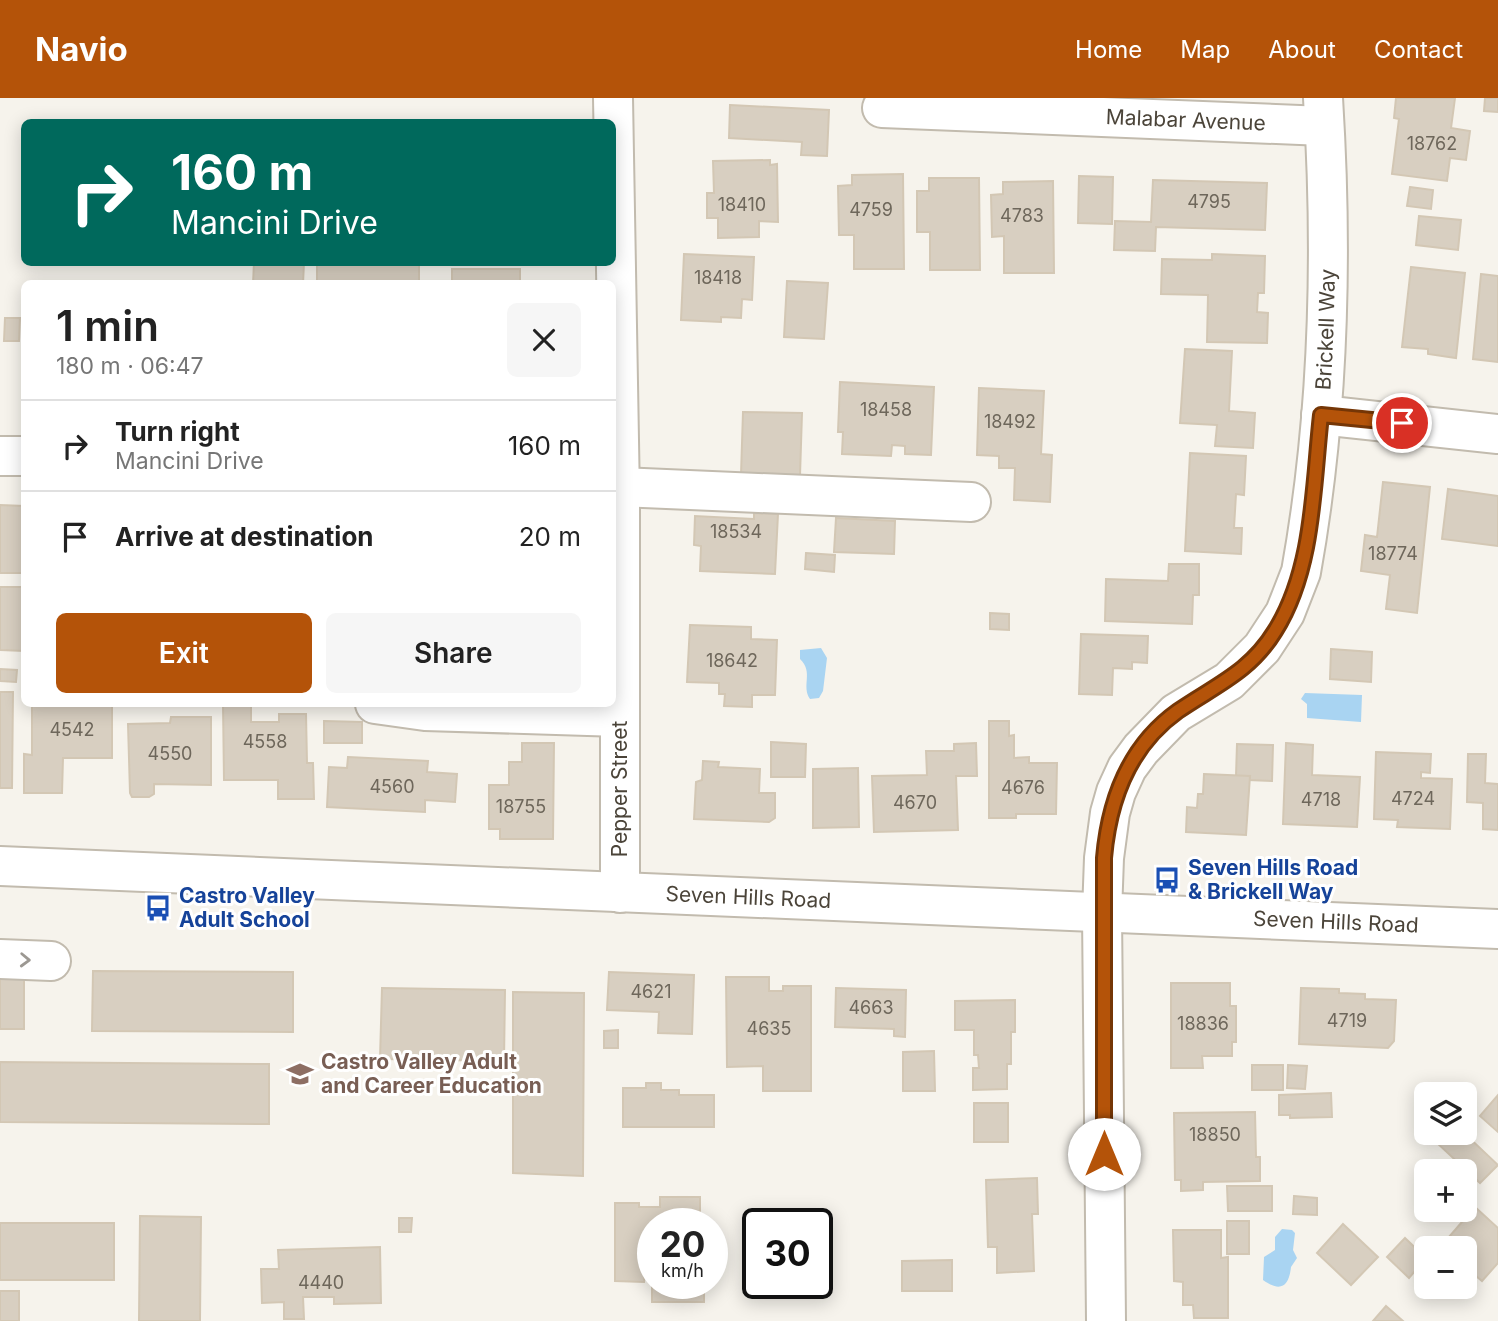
<!DOCTYPE html>
<html lang="en">
<head>
<meta charset="utf-8">
<style>
	body { margin:0; font-family:Inter,sans-serif; background:#f6f6f6; color:#222; height:100vh; display:flex; flex-direction:column; font-size:26px; white-space:nowrap }
	* { box-sizing:border-box; margin:0 }
	p { font-size:23px; color:#767676 }
	.icon { flex:none; width:38px; height:38px; fill:none; stroke:currentColor; stroke-width:2; stroke-linecap:round; stroke-linejoin:round }
	.map { position:relative; flex:1; overflow:hidden }
	.side { position:absolute; left:21px; top:182px; width:595px; height:427px; display:flex; flex-direction:column; background:#fff; border-radius:10px; box-shadow:0 4px 18px #0003 }
	.side>* { flex:none }
	.hud { position:absolute; left:21px; top:21px; width:595px; height:147px; border-radius:10px; box-shadow:0 4px 18px #0003; background:#00695c; color:#fff; overflow:hidden }
	.controls { position:absolute; left:1414px; top:984px; display:grid; gap:14px }
	.controls a { display:grid; place-items:center; width:63px; height:63px; border-radius:10px; background:#fff; box-shadow:0 4px 18px #0003; font-size:35px }
	.speed { position:absolute; left:637px; top:1110px; display:flex; gap:14px; font-size:35px; font-weight:700; text-align:center }
	.speed>* { display:grid; place-content:center; width:91px; height:91px; border-radius:50%; background:#fff; box-shadow:0 4px 18px #0003; line-height:1 }
	.speed small { font-size:18px; font-weight:400 }
	.speed .limit { border:4px solid #111; border-radius:10px; background:#fff; color:#111 }
	.pin { position:absolute; display:grid; place-items:center; width:60px; height:60px; color:#fff; margin:-30px; border:4px solid #fff; border-radius:50%; box-shadow:0 2px 7px #0007 }
	.me { position:absolute; width:77px; margin:-38px; rotate:0deg; stroke-linejoin:round; filter:drop-shadow(0 0 5px #0008) }
	.turn { display:flex; align-items:center; gap:24px; height:147px; padding:0 35px; font-size:32px }
	.turn .icon { width:91px; height:91px; stroke-width:2.5 }
	.turn b { display:block; font-size:49px; line-height:60px }
	.round { display:grid; place-items:center; flex:none; width:74px; height:74px; border-radius:10px; background:#f6f6f6 }
	.summary { display:flex; align-items:center; justify-content:space-between; height:119px; padding:0 35px }
	h1 { font-size:42px; font-weight:600; line-height:52px }
	.button { display:flex; gap:14px; margin-top:auto; padding:14px 35px }
	.button a { flex:1; height:80px; border-radius:10px; background:#b45309; color:#fff; font-size:28px; font-weight:600; line-height:80px; text-align:center }
	.button a+a { background:#f6f6f6; color:#222 }
	ul { padding:0; list-style:none }
	li { display:flex; align-items:center; gap:21px; height:91px; padding:0 35px; border-top:2px solid #e0e0e0 }
	li div { flex:1 }
	li b { display:block; font-size:26px }
	li em { font-style:normal }
	header { display:flex; align-items:center; gap:42px; box-sizing:border-box; height:98px; padding:0 35px; background:#b45309; color:#fff }
	header strong { font-size:33px }
	nav { display:flex; gap:38px; margin-inline-start:auto; font-size:24px }
	.map>svg:first-child { display:block }
	.water { fill:#a9d4f2 }
	.building { fill:#d8cfc1; stroke:#d3c7b4; stroke-width:2 }
	.lines { fill:none; stroke-linecap:round; stroke-linejoin:round }
	.minor-casing { stroke:#c2bbae; stroke-width:42 }
	.minor { stroke:#fff; stroke-width:38 }
	.oneway { stroke:#9c9892 }
	.route-casing { stroke:#753606; stroke-width:18 }
	.route { stroke:#b45309; stroke-width:12 }
	.labels { text-anchor:middle; stroke-width:6; stroke-linejoin:round; paint-order:stroke }
	.number-label { font-size:18px; fill:#6e675b }
	.street-label { font-size:21px; fill:#4b4439; stroke:#fff }
	.transit-label { font-size:21px; font-weight:bold; fill:#164399; stroke:#fff; text-anchor:start }
	.education-label { font-size:21px; font-weight:bold; fill:#785e54; stroke:#fff; text-anchor:start }
</style>
</head>
<body>
<header>
<strong>Navio</strong>
<nav><a>Home</a><a>Map</a><a>About</a><a>Contact</a></nav>
</header>
<div class="map">
<svg width="1498" height="1223" viewBox="0 0 1498 1223">
	<rect width="100%" height="100%" fill="#f6f3ec"/>
	<g class="water">
		<path d="M821,550L827,560L823,593L819,600L810,601C801,588 814,574 800,561V552Z"/>
		<path d="M1305,595L1362,597L1361,624L1307,620V606L1301,601Z"/>
		<path d="M1282,1131L1292,1132L1295,1135L1293,1152L1297,1160L1291,1169C1289,1188 1281,1195 1263,1182L1264,1159L1275,1152V1139Z"/>
	</g>
	<g class="building">
		<path d="M1396,0H1455L1451,30L1470,33L1466,62L1450,60L1447,83L1392,76L1399,21L1394,20Z"/>
		<path d="M1485,0H1498V14L1484,13Z"/>
		<path d="M730,7L829,12L827,58L801,57L802,44L729,40Z"/>
		<path d="M770,62V67L777,66L778,124L759,123V139L718,140V120H707V95H714L713,63Z"/>
		<path d="M903,76L904,171H854V137H839L838,88L852,87V77Z"/>
		<path d="M1079,78L1113,79L1112,126L1078,125Z"/>
		<path d="M929,80H979L980,172H930V134H917V93H929Z"/>
		<path d="M1153,82L1267,85L1265,132L1156,129L1155,153L1114,152L1115,123L1151,124Z"/>
		<path d="M1053,83L1054,175H1004V138L992,139L991,97L1003,96V84Z"/>
		<path d="M1410,89L1433,92L1431,111L1407,108Z"/>
		<path d="M1419,118L1461,122L1458,152L1416,147Z"/>
		<path d="M684,156L754,159L752,202L742,201L741,220L721,219V224L681,222Z"/>
		<path d="M1212,156L1265,158L1264,195H1258L1257,214L1268,215L1267,245L1207,244L1208,197L1161,196L1162,161L1212,162Z"/>
		<path d="M254,164H304L303,186H253Z"/>
		<rect x="317" y="164" width="102" height="22"/>
		<path d="M1411,169L1465,175L1456,260L1428,256V251L1402,249Z"/>
		<rect x="452" y="171" width="68" height="15"/>
		<path d="M1481,176L1498,178V264L1473,261Z"/>
		<path d="M787,183L828,185L824,241L784,239Z"/>
		<path d="M5,220H20L19,243H4Z"/>
		<path d="M1185,251L1232,253L1229,313L1255,315L1253,350L1215,348L1217,327L1180,325Z"/>
		<path d="M840,284L934,289L931,357L905,356V348L892,347L891,358L842,356L843,334H838Z"/>
		<path d="M979,290L1044,293L1041,356L1052,357L1050,404L1014,402L1015,370H999V358L977,357Z"/>
		<path d="M743,314L802,315L800,378L741,377Z"/>
		<path d="M1190,355L1246,358L1244,397L1236,396L1234,430H1242L1241,456L1185,453Z"/>
		<path d="M1383,384L1430,389L1417,515L1386,511L1390,477L1361,473L1365,437L1377,439Z"/>
		<path d="M1448,391L1498,398V448L1442,441Z"/>
		<path d="M0,407L24,408V475H0Z"/>
		<path d="M754,415L778,416L775,476L700,473L701,448L694,447L695,418L754,421Z"/>
		<path d="M836,420L895,423L894,456L834,454Z"/>
		<path d="M806,455L835,457L834,474L805,471Z"/>
		<path d="M1169,466H1199V497H1193L1192,526L1105,523L1106,481L1168,483Z"/>
		<path d="M0,489H24V553L0,552Z"/>
		<path d="M990,515L1009,516V532L990,531Z"/>
		<path d="M690,527L751,529V541L777,542L775,597H752V609L724,608L725,596H719V585L687,584Z"/>
		<path d="M1081,536L1148,538L1147,565L1132,564V571L1113,570L1112,597L1079,596Z"/>
		<path d="M1331,551L1372,554L1371,584L1330,581Z"/>
		<path d="M0,571L17,572L16,584L0,583Z"/>
		<path d="M0,594H13L12,690H0Z"/>
		<path d="M223,606H251V624H279V616H306L307,665H313L314,701H278V682H224Z"/>
		<path d="M32,608H112V660H63L62,695H24V656L32,657Z"/>
		<path d="M171,619H211V687L154,686V696L149,699H132L130,695L128,626L170,625Z"/>
		<path d="M324,623L362,624V645H324Z"/>
		<path d="M989,623H1009V638L1014,637V660L1029,659V665H1057L1056,716H1016V720H989Z"/>
		<path d="M771,644L806,646L805,679H771Z"/>
		<path d="M522,645H554L553,741H500V731H489V687H509V664H522Z"/>
		<path d="M976,645L977,678H956L958,732L874,734L872,678L927,677L926,653H954V646Z"/>
		<path d="M1286,645L1313,647L1312,677L1360,679L1357,729L1283,726Z"/>
		<path d="M1237,646L1273,647L1272,683L1249,682L1250,678H1236Z"/>
		<path d="M1376,654L1431,656L1430,675L1421,674V680L1452,681L1450,731L1397,729L1398,722L1374,721Z"/>
		<path d="M1468,656H1486L1485,685L1498,686V732L1483,731V705L1467,704Z"/>
		<path d="M348,659L428,663L427,674L457,676L455,704L425,702V714L327,709L329,669L347,670Z"/>
		<path d="M703,663L719,664L718,669L760,671L759,695H775V720L769,724L694,721L696,684L702,682Z"/>
		<path d="M858,670L859,729L813,730V671Z"/>
		<path d="M1204,676L1250,678L1246,737L1186,734L1187,709L1197,710L1198,696H1203Z"/>
		<path d="M24,870V931H0V871Z"/>
		<path d="M93,873L293,874V934L92,933Z"/>
		<path d="M609,874L694,877L692,936L658,935L659,914L607,912Z"/>
		<path d="M726,879H769V893H783V888H811V993H763V968L727,969Z"/>
		<path d="M1171,885H1230V908H1236V944H1232V958H1202L1203,970H1171Z"/>
		<path d="M382,890L505,892L504,963L380,961Z"/>
		<path d="M836,890L906,892L905,939L894,938V931L835,929Z"/>
		<path d="M1301,890L1339,891V895L1365,896V901L1396,902L1394,943L1388,950L1299,946Z"/>
		<path d="M513,894L584,895L583,1078L513,1075Z"/>
		<path d="M1015,902V934H1011V966H1007V991L973,992V970H979L978,957H974V932H955V903Z"/>
		<path d="M618,932V950H604V933Z"/>
		<path d="M934,953L935,993H903V954Z"/>
		<path d="M0,964L269,966V1026L0,1024Z"/>
		<rect x="1252" y="967" width="31" height="25"/>
		<path d="M1288,967L1307,968L1305,991L1287,990Z"/>
		<path d="M646,985H661V992H679V997H714V1029H623V990H646Z"/>
		<path d="M1331,995L1332,1019L1290,1020V1017H1279V997Z"/>
		<path d="M1498,997V1034L1480,1018Z"/>
		<rect x="974" y="1005" width="34" height="39"/>
		<path d="M1255,1014L1256,1059H1260V1083L1203,1084V1092L1181,1093V1082H1175L1174,1015Z"/>
		<path d="M1445,1034H1463L1498,1067L1480,1085L1436,1044Z"/>
		<path d="M1037,1080L1038,1116H1032L1034,1173L997,1175V1149H988L986,1082Z"/>
		<path d="M1227,1088H1272V1113H1228Z"/>
		<path d="M1294,1098L1317,1100V1117L1293,1116Z"/>
		<path d="M660,1099H700V1125H653V1185H704V1204H652V1171H645L644,1184L615,1183V1105H639V1109H660Z"/>
		<path d="M1475,1109L1498,1130V1165L1482,1183L1476,1178L1464,1192L1460,1188H1465V1150H1462L1449,1139Z"/>
		<path d="M140,1118L201,1119L200,1223H139Z"/>
		<path d="M399,1120H412L411,1134H399Z"/>
		<rect x="1227" y="1123" width="22" height="33"/>
		<rect x="0" y="1125" width="114" height="57"/>
		<path d="M1343,1126L1378,1159L1351,1187L1317,1155Z"/>
		<path d="M1173,1132H1221V1160L1228,1159V1220H1194L1193,1207H1183V1184L1174,1183Z"/>
		<path d="M1405,1140L1426,1160L1409,1180L1387,1159Z"/>
		<path d="M380,1149L381,1205L334,1206V1199H303L304,1221H284V1204L262,1205L261,1171H279L278,1152Z"/>
		<path d="M952,1162V1193H902V1163Z"/>
		<rect x="0" y="1193" width="19" height="30"/>
		<path d="M1386,1208L1403,1223H1373Z"/>
	</g>
	<g class="lines">
		<g class="minor-casing">
			<g id="minor">
				<path d="M613,0L620,399V795"/>
				<path id="s1" d="M882,10L1324,28"/>
				<path d="M1321,317L1498,336"/>
				<path d="M0,358H24"/>
				<path d="M620,389L971,404"/>
				<path d="M375,606L425,613L620,619"/>
				<path id="s2" d="M0,768L1498,831"/>
				<path d="M0,861L51,863"/>
				<path id="s3" d="M1106,1223L1102,815L1104,760L1110,715L1116,694L1127,670L1141,651L1176,615L1229,583L1262,550L1285,515L1301,474C1329,318 1333,158 1323,0"/>
			</g>
		</g>
		<use href="#minor" class="minor"/>
	</g>
	<defs><path id="oneway-chevron" d="M-2-3.5L2.5 0L-2 3.5" fill="none" stroke-width="1.6" stroke-linecap="round" stroke-linejoin="round" transform="scale(1.75)"/></defs>
	<use class="oneway" href="#oneway-chevron" transform="translate(25 862) rotate(2)"/>
	<g class="lines">
		<g class="route-casing">
			<path id="route" d="M1104,1056V760C1109,702 1129,648 1178,613C1216,587 1250,574 1275,533C1314,471 1313,388 1321,317L1402,325"/>
		</g>
		<use href="#route" class="route"/>
	</g>
	<defs>
		<g id="bus-bare" transform="scale(2.1)"><path d="M-5-6H5V4H4V6H2V4H-2V6H-4V4H-5ZM-3.5-4V0h7V-4ZM-3.5 1.2v1.5H-2V1.2ZM2 1.2v1.5H3.5V1.2Z" fill="#1a4fb4" stroke="#fff" stroke-width="2.5" paint-order="stroke"/></g>
		<g id="school-bare" transform="scale(2.1)"><path d="M0-5L7-2L0 1L-7-2ZM-4 1L0 2.5L4 1V4Q0 6-4 4Z" fill="#8d6e63" stroke="#fff" stroke-width="2.5" paint-order="stroke"/></g>
	</defs>
	<g fill-rule="evenodd">
		<use href="#bus-bare" x="1167" y="782"/>
		<use href="#bus-bare" x="158" y="810"/>
		<use href="#school-bare" x="300" y="976"/>
	</g>
	<g class="labels">
		<g class="number-label">
			<text x="1432" y="52">18762</text>
			<text x="1209" y="110">4795</text>
			<text x="742" y="113">18410</text>
			<text x="871" y="118">4759</text>
			<text x="1022" y="124">4783</text>
			<text x="718" y="186">18418</text>
			<text x="886" y="318">18458</text>
			<text x="1010" y="330">18492</text>
			<text x="736" y="440">18534</text>
			<text x="1393" y="462">18774</text>
			<text x="732" y="569">18642</text>
			<text x="72" y="638">4542</text>
			<text x="265" y="650">4558</text>
			<text x="170" y="662">4550</text>
			<text x="392" y="695">4560</text>
			<text x="1023" y="696">4676</text>
			<text x="1413" y="707">4724</text>
			<text x="1321" y="708">4718</text>
			<text x="915" y="711">4670</text>
			<text x="521" y="715">18755</text>
			<text x="651" y="900">4621</text>
			<text x="871" y="916">4663</text>
			<text x="1347" y="929">4719</text>
			<text x="1203" y="932">18836</text>
			<text x="769" y="937">4635</text>
			<text x="1215" y="1043">18850</text>
			<text x="321" y="1191">4440</text>
		</g>
		<g class="street-label">
			<text dy="7" stroke="none"><textPath href="#s1" startOffset="304">Malabar Avenue</textPath></text>
			<text dy="7" stroke="none"><textPath href="#s3" startOffset="1069">Brickell Way</textPath></text>
			<text transform="translate(620 691) rotate(-90)" y="7">Pepper Street</text>
			<text dy="7" stroke="none"><textPath href="#s2" startOffset="749">Seven Hills Road</textPath></text>
			<text dy="7" stroke="none"><textPath href="#s2" startOffset="1337">Seven Hills Road</textPath></text>
		</g>
		<g class="transit-label">
			<text x="1188" y="777">Seven Hills Road<tspan x="1188" dy="24">&amp; Brickell Way</tspan></text>
			<text x="179" y="805">Castro Valley<tspan x="179" dy="24">Adult School</tspan></text>
		</g>
		<g class="education-label">
			<text x="321" y="971">Castro Valley Adult<tspan x="321" dy="24">and Career Education</tspan></text>
		</g>
	</g>
</svg>
<div class="controls">
<a><svg class="icon" aria-label="layers" viewBox="0 0 24 24"><path d="M12 4l9 5-9 5-9-5zM3 14l9 5 9-5"/></svg></a>
<a>+</a>
<a>−</a>
</div>
<div class="speed"><div>20<small>km/h</small></div><div class="limit">30</div></div>
<div class="pin" style="left:1402px;top:325px;background:#d93025"><svg class="icon" aria-label="arrive" viewBox="0 0 24 24"><path d="M6 21V4h12l-3 4 3 4H6"/></svg></div>
<svg class="me" style="left:1104px;top:1056px" viewBox="-20 -20 40 40"><circle r="19" fill="#fff"/><path d="M0-13L10 11 0 6-10 11z" fill="#b45309"/></svg>
<div class="hud">
<div class="turn"><svg class="icon" aria-label="right" viewBox="0 0 24 24"><path d="M7 20v-9h11M14 6l5 5-5 5"/></svg><div><b>160 m</b>Mancini Drive</div></div>
</div>
<section class="side">
<div class="summary"><div><h1>1 min</h1><p>180 m · 06:47</p></div><a class="round"><svg class="icon" aria-label="close" viewBox="0 0 24 24"><path d="M6 6l12 12M18 6L6 18"/></svg></a></div>
<ul>
<li><svg class="icon" aria-label="right" viewBox="0 0 24 24"><path d="M7 20v-9h11M14 6l5 5-5 5"/></svg><div><b>Turn right</b><p>Mancini Drive</p></div><em>160 m</em></li>
<li><svg class="icon" aria-label="arrive" viewBox="0 0 24 24"><path d="M6 21V4h12l-3 4 3 4H6"/></svg><div><b>Arrive at destination</b></div><em>20 m</em></li>
</ul>
<div class="button"><a>Exit</a><a>Share</a></div>
</section>
</div>
</body>
</html>
